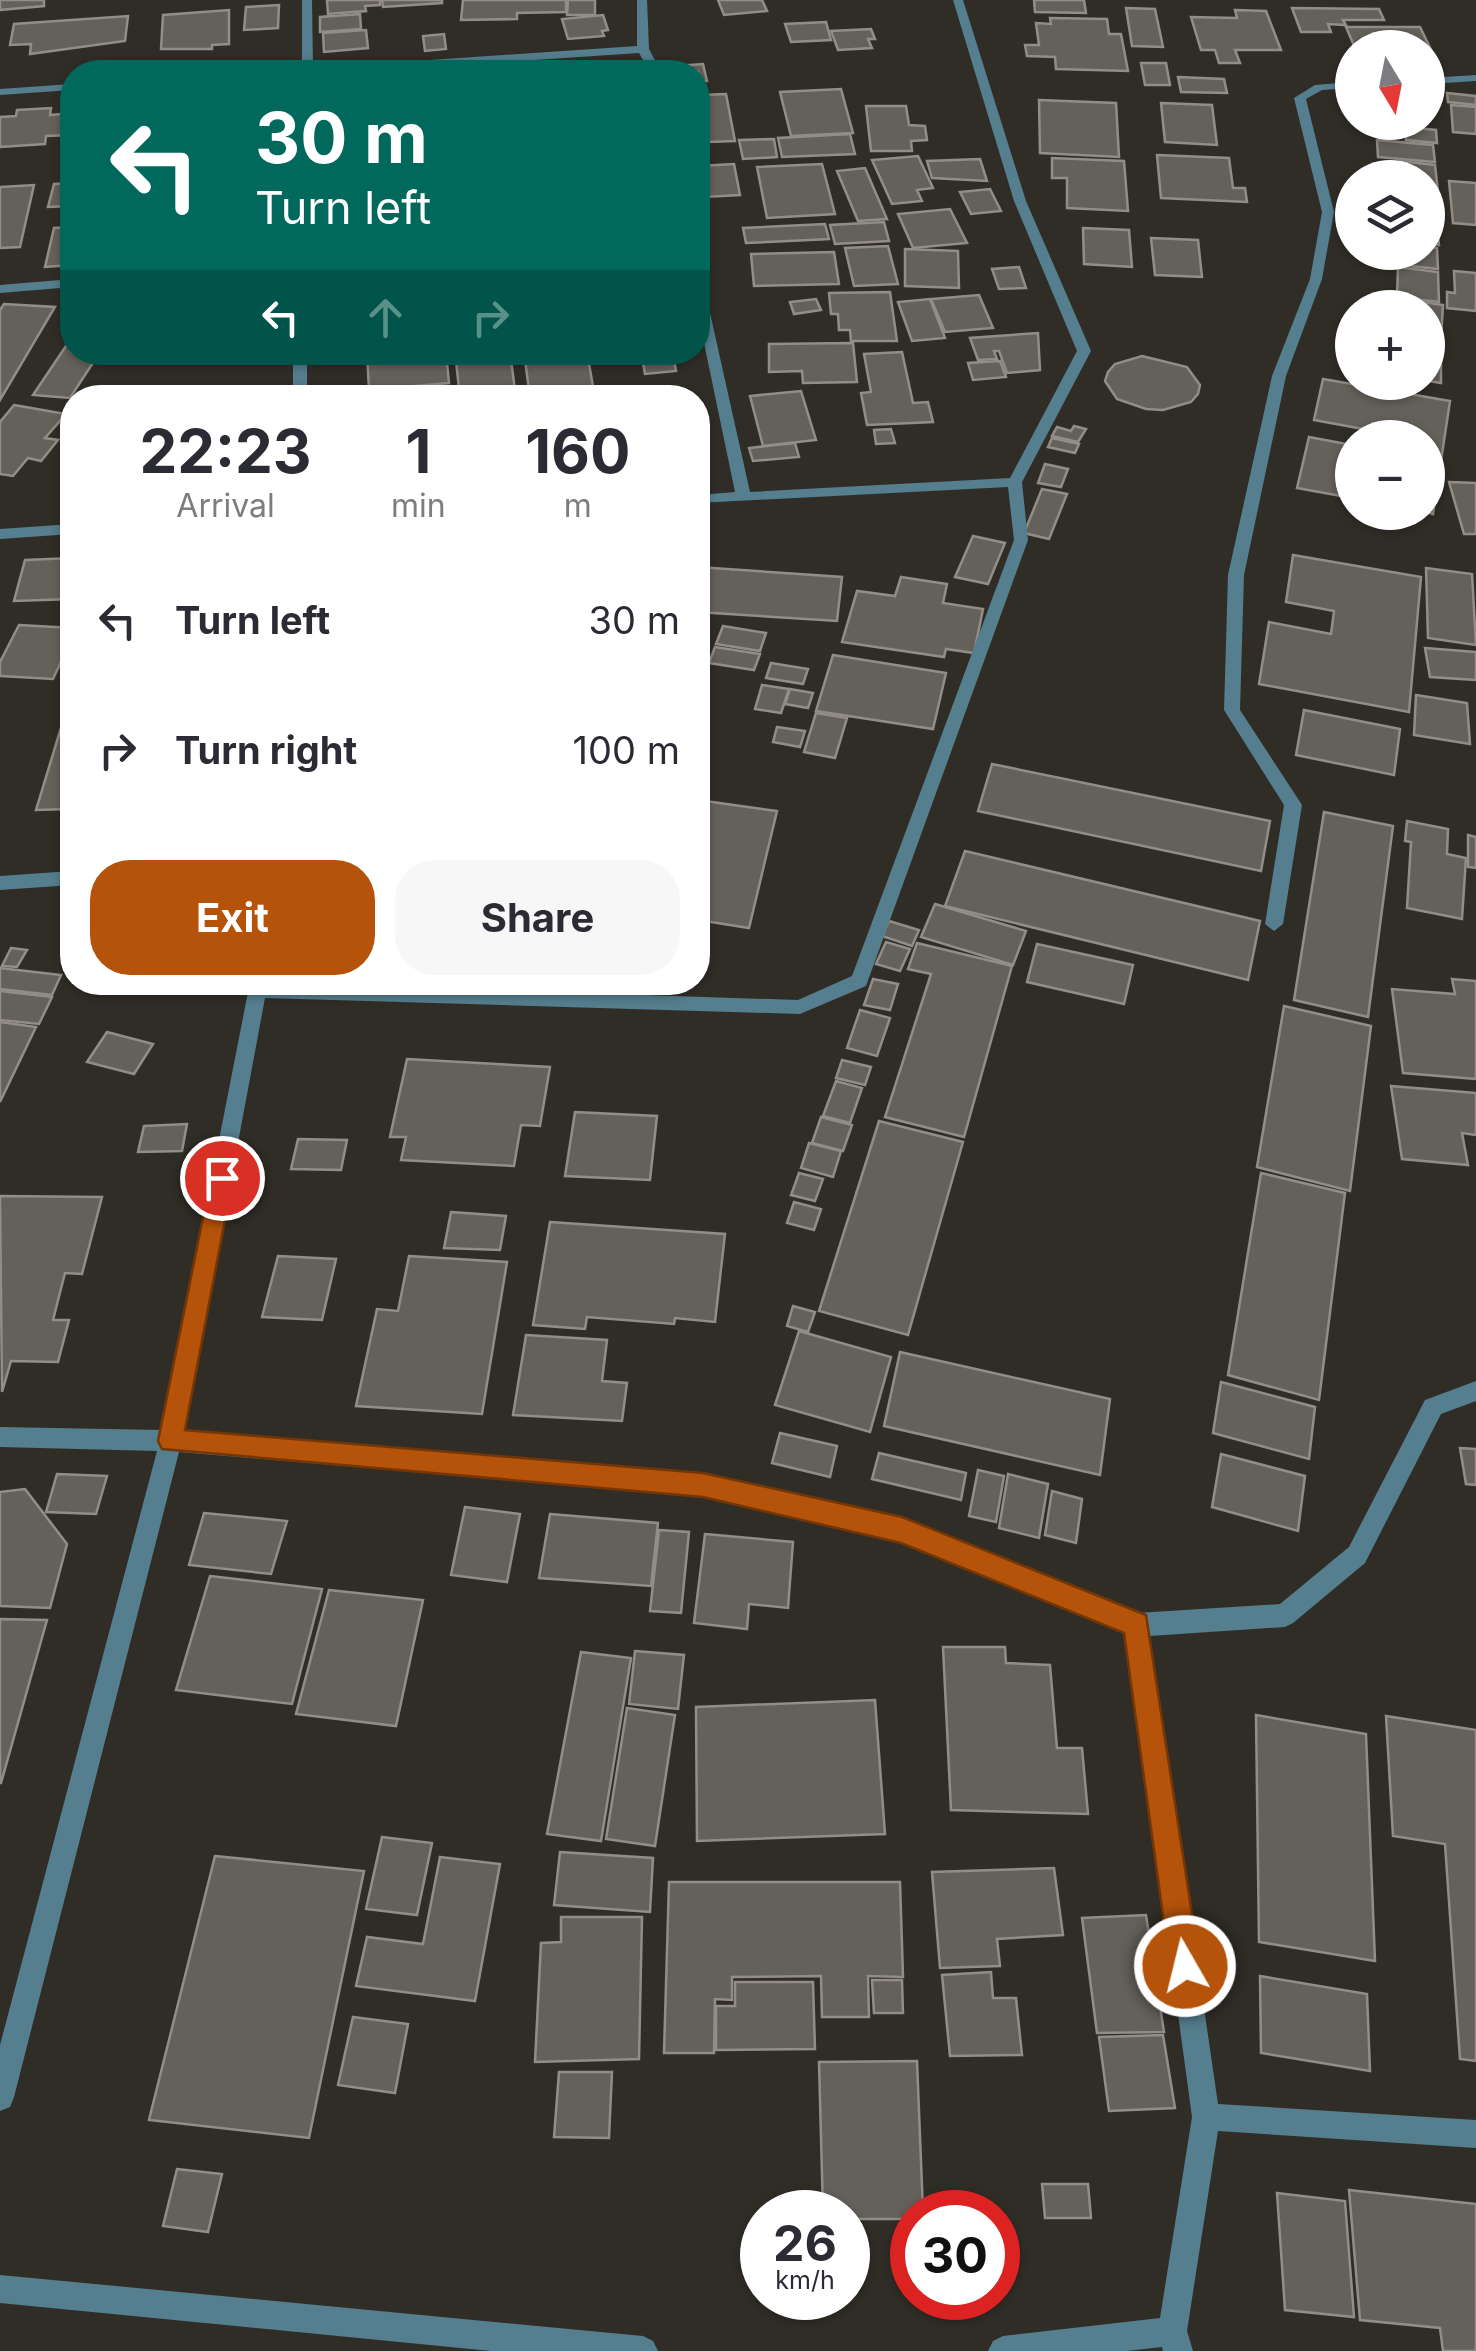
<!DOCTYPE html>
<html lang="en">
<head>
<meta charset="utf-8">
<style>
	body { margin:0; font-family:Inter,sans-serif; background:#f7f7f7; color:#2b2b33; height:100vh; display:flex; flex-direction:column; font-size:38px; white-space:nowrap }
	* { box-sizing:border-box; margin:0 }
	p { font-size:32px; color:#7c7c81 }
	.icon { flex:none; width:55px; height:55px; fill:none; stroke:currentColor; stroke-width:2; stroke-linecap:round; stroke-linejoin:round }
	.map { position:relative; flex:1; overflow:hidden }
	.drawer { position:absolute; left:60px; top:385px; width:650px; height:610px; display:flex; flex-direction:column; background:#fff; border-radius:40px; box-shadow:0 2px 8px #0004 }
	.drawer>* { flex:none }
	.hud { position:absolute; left:60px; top:60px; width:650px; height:305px; border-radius:40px; box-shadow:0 2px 8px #0004; background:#00695c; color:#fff; overflow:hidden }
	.needle { width:65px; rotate:170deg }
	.fabs { position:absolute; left:1335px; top:30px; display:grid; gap:20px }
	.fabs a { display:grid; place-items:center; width:110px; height:110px; border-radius:50%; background:#fff; box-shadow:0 2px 8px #0004; font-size:50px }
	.speed { position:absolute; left:740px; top:2190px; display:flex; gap:20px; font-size:50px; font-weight:700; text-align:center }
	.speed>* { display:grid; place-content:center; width:130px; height:130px; border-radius:50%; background:#fff; box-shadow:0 2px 8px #0004; line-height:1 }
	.speed small { font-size:25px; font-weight:400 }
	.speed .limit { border:15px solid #d22; background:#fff; color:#111 }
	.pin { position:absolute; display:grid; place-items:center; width:85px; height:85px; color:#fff; margin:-42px; border:5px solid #fff; border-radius:50%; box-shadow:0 2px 10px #0007 }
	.me { position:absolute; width:110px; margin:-55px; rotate:352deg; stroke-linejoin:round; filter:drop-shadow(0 0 8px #0008) }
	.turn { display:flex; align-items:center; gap:35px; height:210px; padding:0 30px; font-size:45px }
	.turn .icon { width:130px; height:130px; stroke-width:2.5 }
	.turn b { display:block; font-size:70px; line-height:85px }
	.lanes { display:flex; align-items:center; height:95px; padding:0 30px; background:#0003; justify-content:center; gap:50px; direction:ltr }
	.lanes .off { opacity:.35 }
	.eta { display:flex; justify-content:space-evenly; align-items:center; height:170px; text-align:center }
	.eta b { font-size:60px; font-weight:700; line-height:70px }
	.cta { display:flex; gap:20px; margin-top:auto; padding:20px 30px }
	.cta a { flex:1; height:115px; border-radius:40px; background:#b45309; color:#fff; font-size:40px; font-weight:700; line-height:115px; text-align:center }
	.cta a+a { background:#f7f7f7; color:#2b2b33 }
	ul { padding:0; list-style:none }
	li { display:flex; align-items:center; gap:30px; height:130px; padding:0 30px }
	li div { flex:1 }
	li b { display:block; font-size:38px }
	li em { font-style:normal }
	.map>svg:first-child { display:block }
	.building { fill:#64605a; stroke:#928d87; stroke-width:2.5 }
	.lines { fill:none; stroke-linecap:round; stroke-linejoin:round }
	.minor { fill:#557e8e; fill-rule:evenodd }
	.route { fill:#b45309; stroke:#753606; stroke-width:2.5 }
</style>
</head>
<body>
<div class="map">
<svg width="1476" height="2351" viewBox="0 0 1476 2351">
	<rect width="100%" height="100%" fill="#302d27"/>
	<g class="building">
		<path d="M0,0H44V6L0,10Z"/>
		<path d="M327,0H380V5L365,6L366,11L328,14Z"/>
		<path d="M382,0H442V3L383,7Z"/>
		<path d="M463,0H566V12L517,13V19L461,20Z"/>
		<path d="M568,0H595V15H567Z"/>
		<path d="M718,0H762L767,11L724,15Z"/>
		<path d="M1034,0H1084L1086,13L1035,12Z"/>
		<path d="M279,5L278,28L244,30L246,7Z"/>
		<path d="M1126,8L1155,9L1163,47L1132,46Z"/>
		<path d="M1292,8L1379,9L1384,20H1343L1346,25L1328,24L1331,32H1301Z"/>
		<path d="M229,10V44L212,45V49H161L163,15Z"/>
		<path d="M1235,10L1266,11L1281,50H1235L1240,63H1219L1215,50H1201L1191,17L1237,18Z"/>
		<path d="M360,14L361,29L320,32V17Z"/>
		<path d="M603,15L608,30L602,31L604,36L568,39L562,19Z"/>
		<path d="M128,16L125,41L30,54L31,44L10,45L14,24Z"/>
		<path d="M1050,18L1107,19L1109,34H1121L1128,71L1056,69L1055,57L1027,56L1025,45H1039L1036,23L1051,24Z"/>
		<path d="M826,22L831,40L791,42L785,24Z"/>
		<path d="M1346,27H1420L1441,70H1428V48H1355Z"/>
		<path d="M871,29L875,39H868L872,48L838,50L831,31Z"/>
		<path d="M366,30L368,48L324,52L323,33Z"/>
		<path d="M444,34L446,49L425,51L423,36Z"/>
		<path d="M1141,63H1166L1170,85H1145Z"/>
		<path d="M703,64L707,81H698V72H678L676,66Z"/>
		<path d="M1178,77L1224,79L1227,93L1181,92Z"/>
		<path d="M841,89L853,133L791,136L780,92Z"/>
		<path d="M1447,93L1476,96V105L1448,102Z"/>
		<path d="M726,94L735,141L708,142L700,95Z"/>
		<path d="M1039,100L1116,103L1119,157L1040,153Z"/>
		<path d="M1161,103L1212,105L1217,145L1165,142Z"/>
		<path d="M1451,105L1476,107V134L1453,132Z"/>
		<path d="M866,106H906L909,125L925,126L927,140L911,141L912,151H871Z"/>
		<path d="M51,108L50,115L72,113V135L46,136L45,144L0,147V117L16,116L17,110Z"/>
		<path d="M1406,127L1436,130L1437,143L1406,140Z"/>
		<path d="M850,134L855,154L782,157L778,138Z"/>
		<path d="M774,139L777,157L743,159L739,140Z"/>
		<path d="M1377,140L1433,145L1435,162L1378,157Z"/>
		<path d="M1157,155L1229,158L1233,188H1245L1247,202L1161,198Z"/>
		<path d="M918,156L933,188L917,190L922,201L892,204L872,160Z"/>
		<path d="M1052,158L1124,161L1128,211L1067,208V178H1052Z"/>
		<path d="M980,159L987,181L932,178L927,161Z"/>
		<path d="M1400,161L1435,165L1438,192L1428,191V178H1401Z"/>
		<path d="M734,164L740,195L704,197L699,166Z"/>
		<path d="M822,164L835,214L767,218L757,167Z"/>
		<path d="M865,168L887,219L858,221L837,171Z"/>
		<path d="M1449,181L1476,183V225L1453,223Z"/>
		<path d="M72,183V206L48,207L54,184Z"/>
		<path d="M34,185L20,247L0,248V187Z"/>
		<path d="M990,189L1001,211L971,214L960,192Z"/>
		<path d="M950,209L967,243L913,248L898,214Z"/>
		<path d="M1428,216L1436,217L1439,245L1428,244Z"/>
		<path d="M884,222L889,241L835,244L830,225Z"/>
		<path d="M825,224L829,239L746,243L743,228Z"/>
		<path d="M72,227V265L45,267L54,228Z"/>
		<path d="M1083,228L1129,230L1132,267L1084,264Z"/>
		<path d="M1151,238L1198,240L1202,277L1155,275Z"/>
		<path d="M888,246L898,284L854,286L845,248Z"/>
		<path d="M1428,246L1437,248L1438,269L1373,262L1372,252H1428Z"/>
		<path d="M905,249L958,251L959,288L905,286Z"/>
		<path d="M834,252L839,284L754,286L751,254Z"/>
		<path d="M1019,267L1026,288L999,289L992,269Z"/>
		<path d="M1398,267L1438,272L1439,302L1397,297Z"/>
		<path d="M1454,271L1476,273V311L1447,308V292L1455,293Z"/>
		<path d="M890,292L897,341H851L850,330H839L838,314H831L829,293Z"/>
		<path d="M979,295L993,328L945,332L931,299Z"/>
		<path d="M1393,298L1443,305L1441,340L1428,338V308H1392Z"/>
		<path d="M816,299L821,310L794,314L790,302Z"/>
		<path d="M930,299L945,338L912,341L898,302Z"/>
		<path d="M4,304L55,307L0,400V310Z"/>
		<path d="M1038,333L1040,370L1007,373L999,351H994L997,359L978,360L970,338Z"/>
		<path d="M72,337V352H100L70,398L33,395Z"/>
		<path d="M853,343L857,382L803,383L802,371L769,372V344Z"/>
		<path d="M1428,348L1441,350V383L1428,381Z"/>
		<path d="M367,352H446L449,383L369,390Z"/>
		<path d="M455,352H510L516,398H460Z"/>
		<path d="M524,352H587L595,398H530Z"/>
		<path d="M902,352L913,403L928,402L933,422L867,425L861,393L871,392L864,354Z"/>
		<path d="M1142,356L1187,367L1200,385L1198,394L1191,402L1163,410L1146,409L1117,399L1105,381L1108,372L1115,364Z"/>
		<path d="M674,360L676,371L645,374L643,363Z"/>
		<path d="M1000,361L1006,377L973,380L968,363Z"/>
		<path d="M1323,379L1450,401L1433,514L1427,512L1428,438H1362L1363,429L1314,420Z"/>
		<path d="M654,387L656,398H608L607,391Z"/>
		<path d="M801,391L816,440L763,446L750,396Z"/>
		<path d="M14,405L66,414L45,438L58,440L41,461L28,458L13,476L0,474V422Z"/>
		<path d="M1074,426L1086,429L1078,442L1052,436L1057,427L1071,431Z"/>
		<path d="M891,429L895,443L876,444L874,430Z"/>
		<path d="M1309,437L1352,445V498L1297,488Z"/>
		<path d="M1052,438L1079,444L1075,453L1048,447Z"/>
		<path d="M795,443L799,457L753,461L749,448Z"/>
		<path d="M1045,464L1068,469L1061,487L1038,483Z"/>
		<path d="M1449,482L1476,483V534H1464Z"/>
		<path d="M1042,489L1067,494L1049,539L1024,533Z"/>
		<path d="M973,536L1005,543L988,584L955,577Z"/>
		<path d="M1293,555L1421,577L1409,712L1259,684L1269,622L1331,634L1334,611L1286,602Z"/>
		<path d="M72,558V599L14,601L25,560Z"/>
		<path d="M698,567L842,577L837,621L698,612Z"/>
		<path d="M1426,568L1472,574L1476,645L1428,638Z"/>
		<path d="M901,577L947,584L943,603L983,609L974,653L946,649L944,657L842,642L857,591L895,596Z"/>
		<path d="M19,625L72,628V638L53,679L0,676V662Z"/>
		<path d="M723,626L766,633L760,651L716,644Z"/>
		<path d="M715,647L760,654L754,670L709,663Z"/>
		<path d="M1425,648L1476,652V680L1430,677Z"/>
		<path d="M833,655L946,673L933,729L816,711Z"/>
		<path d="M771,663L808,669L803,684L766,678Z"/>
		<path d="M762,685L789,689L781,713L755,709Z"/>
		<path d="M790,689L813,693L808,708L785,704Z"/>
		<path d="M1416,695L1467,703L1470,744L1414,735Z"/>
		<path d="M67,708H72V809L36,810Z"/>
		<path d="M1304,710L1400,729L1394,775L1296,755Z"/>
		<path d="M816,713L847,718L835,758L804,752Z"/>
		<path d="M777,727L805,731L800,747L773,742Z"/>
		<path d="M992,764L1270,821L1261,871L978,811Z"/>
		<path d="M698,800L777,811L749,928L698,920Z"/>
		<path d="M1324,812L1393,826L1368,1017L1294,1000Z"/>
		<path d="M1407,821L1448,829L1447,854L1466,858L1462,919L1407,908L1411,842L1405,841Z"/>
		<path d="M1468,835L1476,837V868L1468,867Z"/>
		<path d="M965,851L1260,921L1248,980L945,906Z"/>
		<path d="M935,904L1026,931L1013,965L921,937Z"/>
		<path d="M889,921L919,930L912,946L882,936Z"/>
		<path d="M886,942L910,949L900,971L876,964Z"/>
		<path d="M917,943L1012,966L964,1137L885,1117L931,974L908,969Z"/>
		<path d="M1037,944L1133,965L1124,1004L1027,982Z"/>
		<path d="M11,948L27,950L17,967L2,966Z"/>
		<path d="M0,968L61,975L52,995L0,989Z"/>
		<path d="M873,979L898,984L890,1010L864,1005Z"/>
		<path d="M1452,979L1476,981V1079L1403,1073L1392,989L1455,994Z"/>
		<path d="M171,982H207L204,992L169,990Z"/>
		<path d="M0,991L52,997L39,1024L0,1020Z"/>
		<path d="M1284,1006L1371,1026L1350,1191L1257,1167Z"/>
		<path d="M860,1010L890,1018L877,1056L847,1048Z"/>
		<path d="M0,1022L36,1027L0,1102Z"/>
		<path d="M107,1032L153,1044L134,1074L87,1062Z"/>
		<path d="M407,1059L550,1067L540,1126L521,1125L514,1166L401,1160L406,1137H390Z"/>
		<path d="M842,1060L871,1067L865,1085L836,1078Z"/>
		<path d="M836,1081L862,1088L850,1123L823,1116Z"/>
		<path d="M1391,1086L1476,1093V1135L1462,1133L1468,1165L1402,1159Z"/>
		<path d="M575,1112L657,1116L650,1180L565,1176Z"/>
		<path d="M821,1117L852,1125L843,1151L812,1143Z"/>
		<path d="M879,1121L963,1142L908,1335L819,1311Z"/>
		<path d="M187,1124L182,1151L138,1152L144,1126Z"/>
		<path d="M298,1139L347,1140L341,1170L291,1169Z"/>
		<path d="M809,1143L841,1151L833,1177L801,1168Z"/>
		<path d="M799,1173L823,1179L815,1201L791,1195Z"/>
		<path d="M1261,1173L1345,1193L1319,1400L1228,1375Z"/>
		<path d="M0,1196L102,1197L82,1274L65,1273L53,1320H69L58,1362L11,1361L2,1392Z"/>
		<path d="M794,1202L821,1209L814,1230L787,1223Z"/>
		<path d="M451,1212L506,1216L500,1250L444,1248Z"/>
		<path d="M550,1222L725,1234L715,1322L675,1318L674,1324L587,1317L585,1329L533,1325Z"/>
		<path d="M278,1256L336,1259L322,1320L262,1317Z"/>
		<path d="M409,1256L507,1262L482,1414L356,1406L377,1309L398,1311Z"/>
		<path d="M793,1306L815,1312L808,1332L787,1326Z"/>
		<path d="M799,1331L891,1357L870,1432L775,1405Z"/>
		<path d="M526,1335L607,1340L602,1381L627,1383L622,1421L513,1415Z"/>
		<path d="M900,1352L1110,1399L1100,1475L884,1426Z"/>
		<path d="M1221,1382L1315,1407L1309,1459L1213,1433Z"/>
		<path d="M780,1433L837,1446L830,1477L772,1463Z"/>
		<path d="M1460,1448L1476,1449V1485L1466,1484Z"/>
		<path d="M879,1453L966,1473L961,1500L872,1479Z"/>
		<path d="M1221,1454L1305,1476L1298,1531L1212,1507Z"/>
		<path d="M978,1470L1004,1476L996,1522L969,1516Z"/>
		<path d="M57,1474L107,1476L96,1514L46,1512Z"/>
		<path d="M1008,1474L1048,1484L1039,1538L999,1528Z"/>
		<path d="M25,1489L67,1544L50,1608L0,1606V1492Z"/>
		<path d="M1052,1491L1082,1499L1076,1543L1045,1535Z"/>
		<path d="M465,1507L520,1514L507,1582L451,1575Z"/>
		<path d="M204,1513L287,1521L271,1574L189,1565Z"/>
		<path d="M550,1514L658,1523L651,1586L539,1578Z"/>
		<path d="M659,1530L689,1532L681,1613L650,1611Z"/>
		<path d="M705,1534L793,1542L788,1608L749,1604L747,1629L694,1623Z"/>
		<path d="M210,1576L322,1589L292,1704L176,1690Z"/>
		<path d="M329,1590L423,1600L396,1726L296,1714Z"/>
		<path d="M0,1619L47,1620L1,1783H0Z"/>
		<path d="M943,1647H1005L1006,1663L1050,1665L1057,1748H1082L1088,1814L951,1810Z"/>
		<path d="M635,1651L684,1655L678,1709L629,1704Z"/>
		<path d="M581,1652L631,1658L601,1841L547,1834Z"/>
		<path d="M875,1700L885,1834L697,1841L696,1707Z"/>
		<path d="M627,1708L675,1715L655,1846L606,1839Z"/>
		<path d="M1256,1715L1366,1734L1375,1961L1259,1942Z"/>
		<path d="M1386,1716L1476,1730V2061L1460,2059L1445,1844L1393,1836Z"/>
		<path d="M382,1837L432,1843L417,1915L366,1909Z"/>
		<path d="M560,1852L653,1858L650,1912L554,1905Z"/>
		<path d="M215,1856L364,1871L309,2138L149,2120Z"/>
		<path d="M440,1857L500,1864L475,2001L356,1986L367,1937L423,1944Z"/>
		<path d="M1054,1868L1063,1935L997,1939L1000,1966L940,1968L932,1872Z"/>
		<path d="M669,1882H900L903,1977L868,1976L869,2017H822L821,1976L732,1977V2000L715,1999L714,2053H664Z"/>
		<path d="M1146,1915L1164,2032L1097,2033L1082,1918Z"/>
		<path d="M561,1917H642L639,2059L535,2062L541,1943L561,1942Z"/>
		<path d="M991,1972L993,1998H1016L1022,2055L950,2056L942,1975Z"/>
		<path d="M1260,1976L1367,1994L1370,2071L1261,2053Z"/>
		<path d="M872,1980H902L903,2013H874Z"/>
		<path d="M735,1982H813L815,2049L716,2050V2006H735Z"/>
		<path d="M353,2017L408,2024L395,2093L338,2085Z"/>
		<path d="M1163,2035L1175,2108L1109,2111L1099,2037Z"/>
		<path d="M917,2061L923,2212H912V2219H848V2212H823L819,2062Z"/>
		<path d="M559,2072H612L609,2138L554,2137Z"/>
		<path d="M177,2169L222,2174L208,2232L163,2226Z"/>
		<path d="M1042,2184H1088L1091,2218H1045Z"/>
		<path d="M1349,2190L1476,2204V2351H1443L1440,2328L1360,2320Z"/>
		<path d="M1277,2193L1345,2201L1354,2317L1285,2310Z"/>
	</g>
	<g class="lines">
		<g class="minor">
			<path d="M302,0H312L313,68L637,46V0H647L649,49L661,72H650L639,53L351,72H302Z"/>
			<path d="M953,0H963L1026,201L1091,351L1022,482L1028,540L866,986L800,1014L265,998L184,1432L703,1474L902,1519L1137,1613L1280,1604L1349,1547L1425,1400L1476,1381V1401L1441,1414L1365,1563L1293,1623L1285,1627L1150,1636L1218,2104L1476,2120V2148L1218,2131L1187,2331L1193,2351H1163L1162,2347L1127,2351H988L993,2341L1003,2336L1160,2318L1192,2117L1126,1632L902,1541L703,1496L179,1452L14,2097L10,2107L0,2111V2045L157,1451L0,1447V1427L162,1430L250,982L798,1000L852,976L1014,540L1008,487L698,503V495L735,492L698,314V282L704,286L750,492L1010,478L1077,351L1014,201Z"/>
			<path d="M1476,75V81L1428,84V78Z"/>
			<path d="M1352,82V88L1322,90L1306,99L1334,212L1322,279L1286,376L1244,575L1240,710L1302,805L1283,924L1274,931L1265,924L1284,805L1224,710L1228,575L1272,376L1310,279L1322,212L1294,98L1315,85Z"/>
			<path d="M72,84V90L0,95V89Z"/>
			<path d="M72,279V287L0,293V285Z"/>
			<rect x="293" y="352" width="14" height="46"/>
			<path d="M72,524V534L0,539V529Z"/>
			<path d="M72,871V885L0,890V876Z"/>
			<path d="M0,2275L643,2336L653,2341L658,2351H491L0,2303Z"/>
		</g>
	</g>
	<path class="route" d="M222,1169L230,1172L233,1178L185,1430L703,1473L902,1517L1146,1615L1200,1966L1196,1976L1185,1980L1174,1976L1170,1966L1124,1633L901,1543L703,1497L162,1449L158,1441L211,1178L214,1172Z"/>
</svg>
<div class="fabs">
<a><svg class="needle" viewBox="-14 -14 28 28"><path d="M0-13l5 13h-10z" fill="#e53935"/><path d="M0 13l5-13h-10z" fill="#7c7c81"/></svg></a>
<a><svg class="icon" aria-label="layers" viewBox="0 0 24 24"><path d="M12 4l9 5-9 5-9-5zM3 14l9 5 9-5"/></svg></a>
<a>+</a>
<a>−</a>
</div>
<div class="speed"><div>26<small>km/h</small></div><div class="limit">30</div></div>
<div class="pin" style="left:222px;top:1178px;background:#d93025"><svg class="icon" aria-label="arrive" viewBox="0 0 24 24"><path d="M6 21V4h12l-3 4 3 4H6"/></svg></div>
<svg class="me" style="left:1185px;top:1966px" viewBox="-20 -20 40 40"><circle r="17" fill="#b45309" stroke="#fff" stroke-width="3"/><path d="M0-11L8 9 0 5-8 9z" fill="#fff"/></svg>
<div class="hud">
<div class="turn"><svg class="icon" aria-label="left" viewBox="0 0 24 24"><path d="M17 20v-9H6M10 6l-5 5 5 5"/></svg><div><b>30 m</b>Turn left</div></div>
<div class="lanes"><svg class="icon" aria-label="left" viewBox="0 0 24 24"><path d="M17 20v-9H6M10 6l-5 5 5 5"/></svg><svg class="icon off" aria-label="ahead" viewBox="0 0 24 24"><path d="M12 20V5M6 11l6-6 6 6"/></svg><svg class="icon off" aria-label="right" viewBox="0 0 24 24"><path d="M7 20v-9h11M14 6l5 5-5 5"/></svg></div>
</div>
<section class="drawer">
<div class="eta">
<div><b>22:23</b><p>Arrival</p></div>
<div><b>1</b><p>min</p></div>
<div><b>160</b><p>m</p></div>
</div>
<ul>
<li><svg class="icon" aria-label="left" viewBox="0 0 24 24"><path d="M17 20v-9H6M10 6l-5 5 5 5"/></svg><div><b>Turn left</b></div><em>30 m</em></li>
<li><svg class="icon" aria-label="right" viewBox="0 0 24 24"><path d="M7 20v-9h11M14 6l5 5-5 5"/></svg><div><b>Turn right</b></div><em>100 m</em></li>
</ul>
<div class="cta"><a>Exit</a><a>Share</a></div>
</section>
</div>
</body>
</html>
